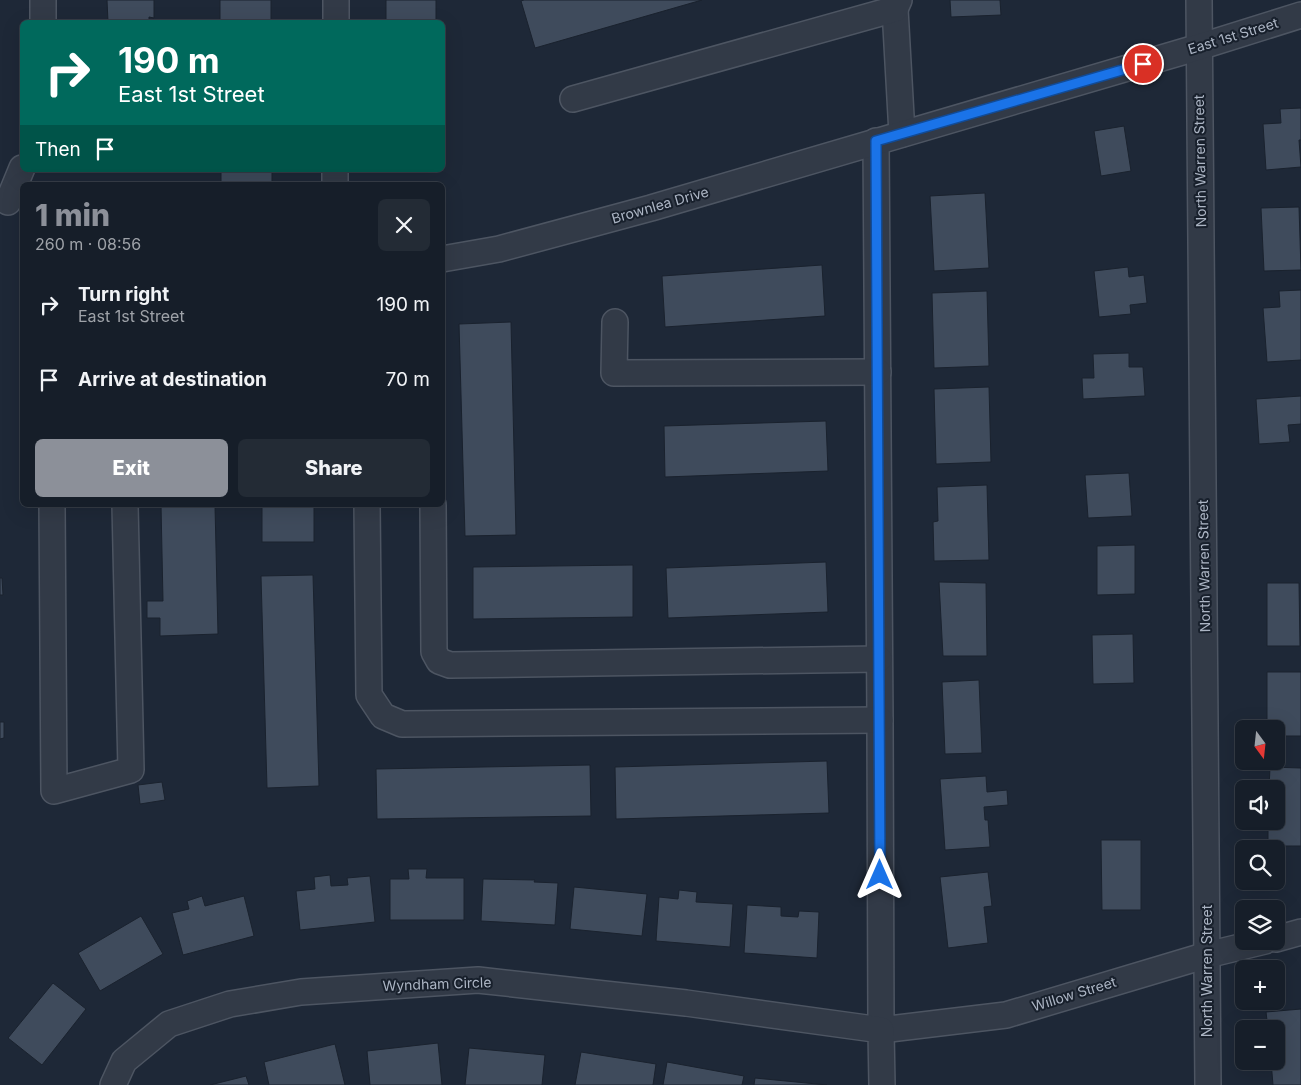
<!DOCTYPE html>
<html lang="en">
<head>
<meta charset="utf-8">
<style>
	body { margin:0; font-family:Inter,sans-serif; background:#232b35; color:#f1f3f6; height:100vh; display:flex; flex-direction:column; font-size:19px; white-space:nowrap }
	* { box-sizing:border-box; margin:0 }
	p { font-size:16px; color:#9ea2a8 }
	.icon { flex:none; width:28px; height:28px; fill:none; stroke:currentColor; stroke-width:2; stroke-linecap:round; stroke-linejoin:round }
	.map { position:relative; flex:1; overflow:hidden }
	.sheet { position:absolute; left:20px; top:182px; width:425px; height:325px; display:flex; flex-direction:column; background:#161e29; border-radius:8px; box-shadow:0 5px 20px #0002,0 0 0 1px #353c46 }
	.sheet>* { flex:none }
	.top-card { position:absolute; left:20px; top:20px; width:425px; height:152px; border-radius:8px; box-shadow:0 5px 20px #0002,0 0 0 1px #353c46; background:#00695c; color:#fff; overflow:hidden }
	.needle { width:32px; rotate:165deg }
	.fabs { position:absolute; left:1235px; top:720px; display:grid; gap:10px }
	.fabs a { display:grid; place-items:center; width:50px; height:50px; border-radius:8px; background:#161e29; box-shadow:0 5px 20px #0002,0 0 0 1px #353c46; font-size:25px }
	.pin { position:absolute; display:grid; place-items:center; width:42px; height:42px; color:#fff; margin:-21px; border:2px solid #fff; border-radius:50%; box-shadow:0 1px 5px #0007 }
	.me { position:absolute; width:55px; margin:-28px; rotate:0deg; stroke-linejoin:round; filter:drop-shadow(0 0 4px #0008) }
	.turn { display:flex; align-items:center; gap:18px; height:105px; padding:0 15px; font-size:22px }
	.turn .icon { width:65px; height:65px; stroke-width:2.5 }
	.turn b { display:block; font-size:35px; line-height:42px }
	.then { display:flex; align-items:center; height:48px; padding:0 15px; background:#0003; gap:10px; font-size:19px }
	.round { display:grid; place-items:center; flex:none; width:52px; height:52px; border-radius:8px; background:#232b35 }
	.headline { display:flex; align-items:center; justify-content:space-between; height:85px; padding:0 15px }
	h1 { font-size:30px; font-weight:800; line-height:38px; color:#8c9099 }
	.primary-button { display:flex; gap:10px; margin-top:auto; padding:10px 15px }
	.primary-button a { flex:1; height:58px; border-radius:8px; background:#8c9099; color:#fff; font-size:20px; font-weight:800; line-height:58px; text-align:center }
	.primary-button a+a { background:#232b35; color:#f1f3f6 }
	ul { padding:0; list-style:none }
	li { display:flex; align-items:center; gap:15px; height:75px; padding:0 15px }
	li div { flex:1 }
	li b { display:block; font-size:19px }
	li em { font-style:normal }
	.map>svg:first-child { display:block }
	.building { fill:#3f4b5c; stroke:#1a222e }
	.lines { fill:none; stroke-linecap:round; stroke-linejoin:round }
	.minor-casing { stroke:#4d5562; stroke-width:28 }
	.minor { stroke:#323a47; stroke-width:25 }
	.route-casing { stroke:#114b97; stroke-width:12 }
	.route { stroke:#1a73e8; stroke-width:9 }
	.labels { text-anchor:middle; stroke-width:4; stroke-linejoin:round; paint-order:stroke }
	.street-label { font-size:14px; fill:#acb5c4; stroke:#18202c }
</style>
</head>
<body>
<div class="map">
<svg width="1301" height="1085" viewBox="0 0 1301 1085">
	<rect width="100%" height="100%" fill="#1e2837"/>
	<g class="building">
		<path d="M107,0H154V18L149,17V22H108Z"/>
		<rect x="220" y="0" width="51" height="22"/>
		<rect x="386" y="0" width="50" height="22"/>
		<path d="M524,0H702L535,48L521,1Z"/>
		<path d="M950,0H1000L1001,15L951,17Z"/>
		<path d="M1301,108V140H1299L1301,167L1266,170L1263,124L1281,123L1280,109Z"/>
		<path d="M1124,126L1131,171L1101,176L1094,131Z"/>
		<rect x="221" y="170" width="51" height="12"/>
		<path d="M985,193L989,268L934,271L930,196Z"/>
		<path d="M1299,207L1301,270L1264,271L1261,208Z"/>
		<path d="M822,265L825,316L665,327L662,276Z"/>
		<path d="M1128,267L1129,277L1144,275L1147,303L1130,305L1131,314L1099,317L1094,271Z"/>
		<path d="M1301,290V360L1267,362L1263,308L1280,307L1279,291Z"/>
		<path d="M987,291L989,366L934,368L932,293Z"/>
		<path d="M511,322L516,535L465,536L459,324Z"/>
		<path d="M1129,353V367H1143L1145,396L1083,399L1082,378H1094L1093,354Z"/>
		<path d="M989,387L991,462L936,464L934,389Z"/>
		<path d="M1301,396V424L1288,425L1290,442L1259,444L1256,399Z"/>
		<path d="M826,421L828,471L665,477L664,426Z"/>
		<path d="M1129,473L1132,516L1088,518L1085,475Z"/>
		<path d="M987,485L989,560L934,561L933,522L938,521L937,487Z"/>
		<path d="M161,505H215L218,634L160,636V618H147V601H163Z"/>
		<rect x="262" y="505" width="52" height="37"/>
		<path d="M1135,545V594L1097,595V546Z"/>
		<path d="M826,562L828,612L668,618L666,568Z"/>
		<path d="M633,565V617L473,619V567Z"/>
		<path d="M313,575L319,786L267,788L261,576Z"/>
		<path d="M0,578H2L3,595H0Z"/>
		<path d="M939,582L986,583L987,656H943Z"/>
		<path d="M1267,583H1299L1300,646H1267Z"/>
		<path d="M1133,634L1134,683L1093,684L1092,635Z"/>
		<path d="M1267,672H1301V736H1276V729H1267Z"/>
		<path d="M979,680L982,753L945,754L942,682Z"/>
		<path d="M0,722H4V738L0,739Z"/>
		<path d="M827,761L829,813L616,819L615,767Z"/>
		<path d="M590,765L591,816L377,819L376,769Z"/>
		<path d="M1270,767L1301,768V846H1268V821H1276V789H1269Z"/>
		<path d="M986,776L987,792L1007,790L1008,805L984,807L985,820H988L990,847L945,850L940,779Z"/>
		<path d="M162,782L165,800L140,804L138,785Z"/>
		<path d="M1101,840H1141V910H1102Z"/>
		<path d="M408,869H427L426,878H464V920H390V879H409Z"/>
		<path d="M988,872L992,906L984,907L988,943L948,948L940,877Z"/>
		<path d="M330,875L331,886L348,885L347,878L370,876L375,922L300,930L296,891L315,889L314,877Z"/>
		<path d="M483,879L535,880L534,882L558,883L555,925L481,921Z"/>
		<path d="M574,887L647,894L642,936L570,929Z"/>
		<path d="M679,890L697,892L696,902L733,904L730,947L656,941L659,897L678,899Z"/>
		<path d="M202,896L205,906L244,896L254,936L183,955L172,913L189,909L187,901Z"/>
		<path d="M747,905L781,907V916L798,917L799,911L819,912L817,958L744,953Z"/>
		<path d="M141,916L163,954L100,991L78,953Z"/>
		<path d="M53,983L86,1009L42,1065L8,1038Z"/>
		<path d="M1301,1009V1085H1273L1271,1061H1276V1029H1268L1266,1012Z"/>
		<path d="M438,1043L442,1085H370L367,1051Z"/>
		<path d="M335,1044L345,1085H269L264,1062Z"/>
		<path d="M469,1048L545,1055L542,1085H465Z"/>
		<path d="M581,1052L656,1064L653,1085H575Z"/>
		<path d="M667,1062L744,1076L742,1085H663Z"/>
		<path d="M246,1076L249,1085H210Z"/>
		<path d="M755,1078L827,1085H754Z"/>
	</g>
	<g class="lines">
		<g class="minor-casing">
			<g id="minor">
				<path d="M43,0V22"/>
				<path d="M1199,0L1208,1085"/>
				<path d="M895,9L902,134"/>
				<path d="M336,22V0"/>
				<path d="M573,99L895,9L899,0"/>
				<path d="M876,141L880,720L881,1030L1006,1015L1207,955L1265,941"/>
				<path d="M335,185V170"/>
				<path d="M8,202L22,168"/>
				<path d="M442,259L499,249L651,208L1199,47L1301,15"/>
				<path d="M615,322L614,373L878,372"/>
				<path d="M52,505L54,791L131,770L125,505"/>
				<path d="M367,505L369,695L383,716L402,724L880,720"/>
				<path d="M433,505L434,652L439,661L450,665L879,659"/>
				<path d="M1276,939L1301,932"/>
				<path d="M113,1085L124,1061L169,1024L230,1004L301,992L478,980L686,1003L881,1030L882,1085"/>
			</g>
		</g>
		<use href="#minor" class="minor"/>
	</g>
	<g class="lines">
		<g class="route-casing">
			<path id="route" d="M880,875L876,141L1143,64"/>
		</g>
		<use href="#route" class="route"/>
	</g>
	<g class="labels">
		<g class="street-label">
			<text transform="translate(1233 36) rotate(-17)" y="5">East 1st Street</text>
			<text transform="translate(1200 161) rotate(-91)" y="5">North Warren Street</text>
			<text transform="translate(660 205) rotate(-16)" y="5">Brownlea Drive</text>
			<text transform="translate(1204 566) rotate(-91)" y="5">North Warren Street</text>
			<text transform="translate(1207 971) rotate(-90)" y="5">North Warren Street</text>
			<text transform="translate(437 984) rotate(-2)" y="5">Wyndham Circle</text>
			<text transform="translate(1074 994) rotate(-17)" y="5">Willow Street</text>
		</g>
	</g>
</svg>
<div class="fabs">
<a><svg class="needle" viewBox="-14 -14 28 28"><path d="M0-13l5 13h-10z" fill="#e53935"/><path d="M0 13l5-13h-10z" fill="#9ea2a8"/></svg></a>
<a><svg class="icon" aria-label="sound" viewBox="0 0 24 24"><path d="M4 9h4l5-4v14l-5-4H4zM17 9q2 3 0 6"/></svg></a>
<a><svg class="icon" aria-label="search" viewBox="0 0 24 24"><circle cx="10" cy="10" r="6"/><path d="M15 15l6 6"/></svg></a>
<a><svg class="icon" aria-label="layers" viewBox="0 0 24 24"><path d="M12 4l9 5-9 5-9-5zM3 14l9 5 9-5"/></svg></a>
<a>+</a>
<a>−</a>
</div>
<div class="pin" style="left:1143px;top:64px;background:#d93025"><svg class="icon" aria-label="arrive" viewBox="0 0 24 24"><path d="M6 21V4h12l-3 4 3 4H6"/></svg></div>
<svg class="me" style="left:880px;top:875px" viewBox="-20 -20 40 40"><path d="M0-17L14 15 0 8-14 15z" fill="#1a73e8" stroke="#fff" stroke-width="4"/></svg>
<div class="top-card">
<div class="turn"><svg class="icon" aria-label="right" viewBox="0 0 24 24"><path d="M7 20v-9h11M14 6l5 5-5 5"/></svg><div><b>190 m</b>East 1st Street</div></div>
<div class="then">Then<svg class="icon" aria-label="arrive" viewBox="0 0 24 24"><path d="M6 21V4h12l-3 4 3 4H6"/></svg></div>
</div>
<section class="sheet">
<div class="headline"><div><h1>1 min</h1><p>260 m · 08:56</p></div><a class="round"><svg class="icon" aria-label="close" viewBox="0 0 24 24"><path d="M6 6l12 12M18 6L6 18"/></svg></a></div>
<ul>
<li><svg class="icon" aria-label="right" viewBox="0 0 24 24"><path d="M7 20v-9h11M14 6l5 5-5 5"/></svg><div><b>Turn right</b><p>East 1st Street</p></div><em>190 m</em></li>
<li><svg class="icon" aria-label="arrive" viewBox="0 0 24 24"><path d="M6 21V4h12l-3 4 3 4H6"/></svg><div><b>Arrive at destination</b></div><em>70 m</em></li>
</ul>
<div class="primary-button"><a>Exit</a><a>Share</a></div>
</section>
</div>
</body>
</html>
